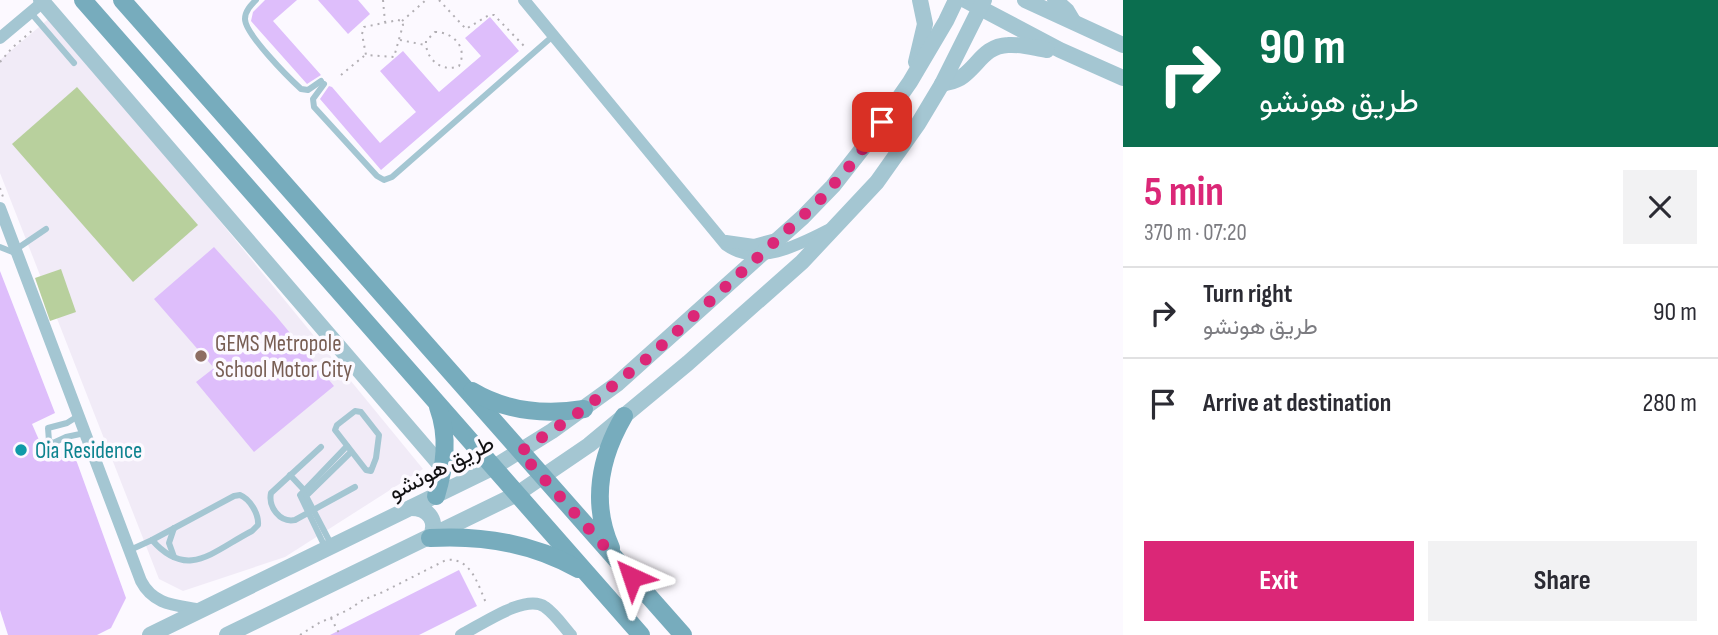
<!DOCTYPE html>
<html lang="en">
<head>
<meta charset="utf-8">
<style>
	body { margin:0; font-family:"Sofia Sans Condensed",Vazirmatn,sans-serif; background:#f2f2f3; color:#2b2b33; height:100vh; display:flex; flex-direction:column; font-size:26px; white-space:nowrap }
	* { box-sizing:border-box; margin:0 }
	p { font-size:23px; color:#7c7c81 }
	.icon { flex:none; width:38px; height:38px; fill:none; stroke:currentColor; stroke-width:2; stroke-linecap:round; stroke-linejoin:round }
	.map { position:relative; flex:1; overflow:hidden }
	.sheet { display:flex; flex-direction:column; background:#fff; width:595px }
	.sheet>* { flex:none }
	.banner { background:#0b6e4f; color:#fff; overflow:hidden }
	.pin { position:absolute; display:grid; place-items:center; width:60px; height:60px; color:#fff; margin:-30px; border-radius:14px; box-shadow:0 4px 10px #0006 }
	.me { position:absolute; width:77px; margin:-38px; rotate:318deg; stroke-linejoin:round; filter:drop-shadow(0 0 5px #0008) }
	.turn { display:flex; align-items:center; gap:24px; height:147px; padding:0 21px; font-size:32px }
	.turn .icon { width:91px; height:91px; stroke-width:2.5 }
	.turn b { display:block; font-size:49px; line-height:60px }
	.round { display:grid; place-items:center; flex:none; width:74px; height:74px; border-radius:0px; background:#f2f2f3 }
	.headline { display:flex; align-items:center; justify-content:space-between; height:119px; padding:0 21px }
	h1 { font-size:42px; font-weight:700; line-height:52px; color:#db2777 }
	.primary-button { display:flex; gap:14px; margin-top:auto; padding:14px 21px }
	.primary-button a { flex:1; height:80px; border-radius:0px; background:#db2777; color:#fff; font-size:28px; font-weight:700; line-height:80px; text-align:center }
	.primary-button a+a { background:#f2f2f3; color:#2b2b33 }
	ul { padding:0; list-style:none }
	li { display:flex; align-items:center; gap:21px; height:91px; padding:0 21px; border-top:2px solid #e1e1e2 }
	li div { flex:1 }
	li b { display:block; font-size:26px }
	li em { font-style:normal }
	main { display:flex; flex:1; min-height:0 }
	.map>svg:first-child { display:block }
	.built { fill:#f1ebf7 }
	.green { fill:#b8d09d }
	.building { fill:#debefb }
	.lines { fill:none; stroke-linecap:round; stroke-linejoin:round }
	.path { stroke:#b2afb4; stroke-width:2; stroke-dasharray:2 5; stroke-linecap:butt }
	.service { stroke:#a4c6d2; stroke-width:6 }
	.minor { stroke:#a4c6d2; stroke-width:12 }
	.tertiary { stroke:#a4c6d2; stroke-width:16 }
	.secondary { stroke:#77acbd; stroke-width:18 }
	.route { stroke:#db2777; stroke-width:12; stroke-dasharray:0 21.6 }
	.education-dot { fill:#8d6e63; stroke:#fcf9ff; stroke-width:2.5 }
	.culture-dot { fill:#0f9aa8; stroke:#fcf9ff; stroke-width:2.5 }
	.labels { text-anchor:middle; stroke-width:7; stroke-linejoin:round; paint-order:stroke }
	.education-label { font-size:23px; fill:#785e54; stroke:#fcf9ff; text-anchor:start }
	.culture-label { font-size:23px; fill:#0d838f; stroke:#fcf9ff; text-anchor:start }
	.street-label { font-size:23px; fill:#121113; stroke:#fcf9ff }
</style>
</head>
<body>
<main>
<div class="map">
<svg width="1123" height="635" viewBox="0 0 1123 635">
	<rect width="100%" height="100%" fill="#fcf9ff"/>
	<path class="built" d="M52,16L423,469L285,557L183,591L159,579L0,173V60Z"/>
	<g class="green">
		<path d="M77,87L198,225L133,282L12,144Z"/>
		<path d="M61,269L76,312L50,321L35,278Z"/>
	</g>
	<g class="building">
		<path d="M265,0H297L273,21L321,75L307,84L251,21L253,12Z"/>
		<path d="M318,0H358L370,14L348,34Z"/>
		<path d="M490,17L519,51L381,170L320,99L329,86L332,87L380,143L416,112L380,71L403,51L439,92L481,56L465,38Z"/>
		<path d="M214,247L276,316L334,386L254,452L196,382L214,368L154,299Z"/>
		<path d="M0,271L55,413L32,424L46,456L70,443L126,598L111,628L97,635H8L0,610Z"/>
		<path d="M459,570L477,606L419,635H330Z"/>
	</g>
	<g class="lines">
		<g class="path">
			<path d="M383,0L385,22"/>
			<path d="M439,0L466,29L489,15H494L525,47"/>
			<path d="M398,20L402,21L403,25L394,57L366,55L362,34L364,27Z"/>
			<path d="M402,21L426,0"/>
			<path d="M435,32C454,32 468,48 459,66C442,73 425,59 426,41Z"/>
			<path d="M400,40L425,45"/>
			<path d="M0,62L12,48L34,29"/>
			<path d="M341,75L364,56"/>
			<path d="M0,188L3,197"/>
			<path d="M331,618L340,635"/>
			<path d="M300,635L319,623L348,610L363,600L383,592L446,560C472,557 478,586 487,605"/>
		</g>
		<g class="service">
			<path d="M256,0C251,5 245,11 245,19C245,34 289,78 301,89L308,90L321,81"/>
			<path d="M31,13L74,63"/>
			<path d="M324,84L313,99L314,107L377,176L384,180L392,177L554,35"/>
			<path d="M0,247L15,253"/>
			<path d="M15,250L46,229"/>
			<path d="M355,411L361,412L379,435L376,458L371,471L366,470L335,430L337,425Z"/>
			<path d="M78,416L67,423L48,428L49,441L53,443L66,437L85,433"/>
			<path d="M321,447L271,493C268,507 280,523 295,520L355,487"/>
			<path d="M290,475L304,490"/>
			<path d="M240,495C250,499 259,514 258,525L252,531C213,551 188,581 152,540L234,496Z"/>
			<path d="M174,528L169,543L174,557"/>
			<path d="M332,546L306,496L351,452"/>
			<path d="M326,549L300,495L347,446"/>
			<path d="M130,550L152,540"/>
		</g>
		<g class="minor">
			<path d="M524,0L726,245C756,267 799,245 828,230"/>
			<path d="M0,38L43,2"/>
			<path d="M0,208L141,581C154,606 177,605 201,610"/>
			<path d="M726,241L754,245L776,239"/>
			<path d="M461,635C481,625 526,593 545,607C555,614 563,626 571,635"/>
		</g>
		<g class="tertiary">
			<path d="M41,0L443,468"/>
			<path d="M965,0L1060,50L1123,78"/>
			<path d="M1025,0L1123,45"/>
			<path d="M1055,0L1067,11L1073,21"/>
			<path d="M916,62L925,24L920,0"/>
			<path d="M942,84C949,82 957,81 963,76C979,64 985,46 1008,45C1022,44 1034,48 1047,50"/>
			<path d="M411,508C430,508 438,522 430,538"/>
			<path d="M150,635L494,467L552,431L617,384L803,217L833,186L873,135L910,82L946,21L956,0"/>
			<path d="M227,635L517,494L589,445L688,363L802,262L877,182L918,124L942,84L984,0"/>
		</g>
		<g class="secondary">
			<path d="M83,0L641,635"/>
			<path d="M122,0L683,635"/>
			<path d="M472,391C507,412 545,415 584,409"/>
			<path d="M436,496C445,466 449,437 438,407"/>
			<path d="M430,538C482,535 532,543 578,569"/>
			<path d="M611,548C591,503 600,457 624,416"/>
		</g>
	</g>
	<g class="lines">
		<path class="route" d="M632,577L520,452L584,409L649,357L818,202L854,161L882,122"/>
	</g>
	<circle class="education-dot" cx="201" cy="356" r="7"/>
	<circle class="culture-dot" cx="21" cy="450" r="7"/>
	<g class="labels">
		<g class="education-label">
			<text x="215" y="351">GEMS Metropole<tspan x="215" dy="26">School Motor City</tspan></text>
		</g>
		<g class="culture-label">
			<text x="35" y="458">Oia Residence</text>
		</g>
		<g class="street-label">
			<text transform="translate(441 467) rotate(-27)" y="8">طريق هونشو</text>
		</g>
	</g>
</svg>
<div class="pin" style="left:882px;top:122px;background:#d93025"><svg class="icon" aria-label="arrive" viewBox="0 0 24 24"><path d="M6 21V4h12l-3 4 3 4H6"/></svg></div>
<svg class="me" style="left:632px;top:577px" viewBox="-20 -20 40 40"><path d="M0-17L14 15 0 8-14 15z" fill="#db2777" stroke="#fff" stroke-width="4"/></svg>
</div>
<section class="sheet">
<div class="banner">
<div class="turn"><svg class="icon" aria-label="right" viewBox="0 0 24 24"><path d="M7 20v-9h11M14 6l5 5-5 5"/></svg><div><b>90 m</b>طريق هونشو</div></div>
</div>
<div class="headline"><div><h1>5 min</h1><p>370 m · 07:20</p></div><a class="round"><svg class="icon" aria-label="close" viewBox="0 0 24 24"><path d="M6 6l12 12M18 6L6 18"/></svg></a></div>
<ul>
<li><svg class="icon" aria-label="right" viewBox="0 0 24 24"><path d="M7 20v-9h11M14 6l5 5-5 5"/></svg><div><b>Turn right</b><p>طريق هونشو</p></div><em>90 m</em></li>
<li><svg class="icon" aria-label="arrive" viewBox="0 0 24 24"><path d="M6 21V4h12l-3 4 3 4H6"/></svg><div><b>Arrive at destination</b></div><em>280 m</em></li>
</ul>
<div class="primary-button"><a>Exit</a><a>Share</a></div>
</section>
</main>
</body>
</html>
